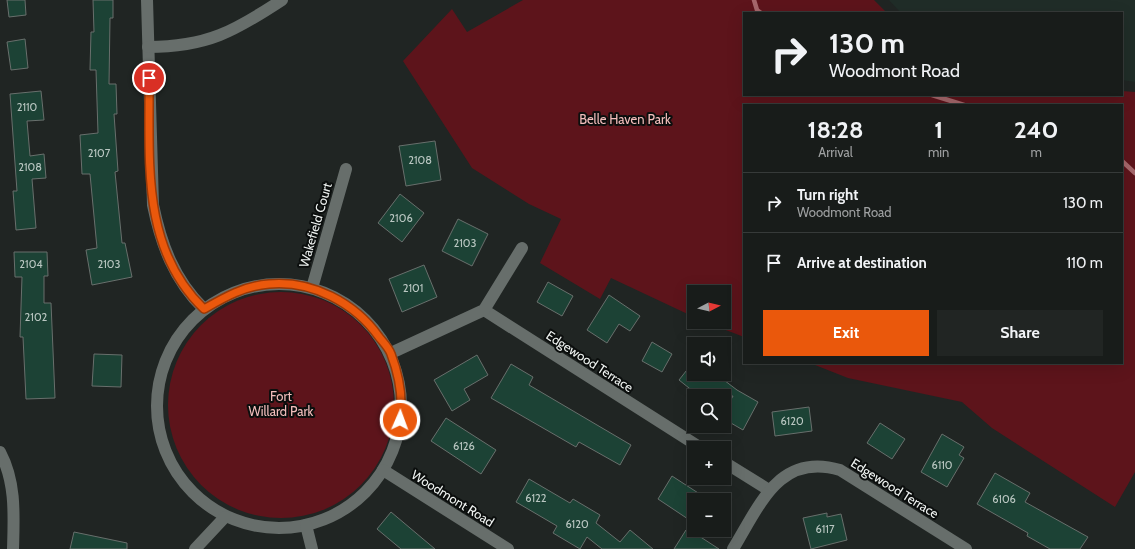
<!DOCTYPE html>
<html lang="en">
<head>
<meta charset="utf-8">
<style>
	body { margin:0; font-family:Cabin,sans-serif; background:#212523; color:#f1f3f6; height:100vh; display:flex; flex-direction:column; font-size:15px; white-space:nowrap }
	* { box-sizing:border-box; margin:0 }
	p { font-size:13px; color:#9fa1a2 }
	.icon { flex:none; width:22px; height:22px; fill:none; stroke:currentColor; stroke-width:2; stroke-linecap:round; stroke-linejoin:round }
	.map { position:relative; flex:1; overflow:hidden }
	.details { position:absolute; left:743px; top:104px; width:380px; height:260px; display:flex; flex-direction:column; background:#181c1a; border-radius:0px; box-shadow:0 4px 16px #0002,0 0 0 1px #363a39 }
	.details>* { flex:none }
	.guide { position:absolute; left:743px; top:12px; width:380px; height:84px; border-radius:0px; box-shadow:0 4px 16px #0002,0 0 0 1px #363a39; background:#181c1a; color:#f1f3f6; overflow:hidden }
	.needle { width:26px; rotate:83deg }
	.buttons { position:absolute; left:687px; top:285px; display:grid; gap:8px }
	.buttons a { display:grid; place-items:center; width:44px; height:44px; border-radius:0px; background:#181c1a; box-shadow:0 4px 16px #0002,0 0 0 1px #363a39; font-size:20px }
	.pin { position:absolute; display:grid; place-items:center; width:34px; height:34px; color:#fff; margin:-17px; border:2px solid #fff; border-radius:50%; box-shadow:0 1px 4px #0007 }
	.me { position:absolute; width:44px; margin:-22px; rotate:2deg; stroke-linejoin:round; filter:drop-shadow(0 0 3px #0008) }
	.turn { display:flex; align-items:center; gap:14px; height:84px; padding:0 20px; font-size:18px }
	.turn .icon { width:52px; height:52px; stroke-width:2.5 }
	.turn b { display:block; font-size:28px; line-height:34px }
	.eta { display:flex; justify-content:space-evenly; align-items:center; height:68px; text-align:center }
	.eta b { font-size:24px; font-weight:700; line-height:28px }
	.action { display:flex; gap:8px; margin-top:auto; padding:8px 20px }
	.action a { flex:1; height:46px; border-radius:0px; background:#ea580c; color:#fff; font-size:16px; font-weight:700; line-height:46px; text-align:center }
	.action a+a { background:#212523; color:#f1f3f6 }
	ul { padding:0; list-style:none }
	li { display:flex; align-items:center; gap:12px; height:60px; padding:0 20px; border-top:1px solid #363a39 }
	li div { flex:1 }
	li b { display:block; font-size:15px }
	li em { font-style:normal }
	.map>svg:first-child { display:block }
	.built { fill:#202d28 }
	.green { fill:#5d141b }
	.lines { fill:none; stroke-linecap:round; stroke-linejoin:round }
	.stream { stroke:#a5676b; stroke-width:4.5 }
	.building { fill:#1c4235; stroke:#686f6c }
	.street { stroke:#676e6b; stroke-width:12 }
	.route-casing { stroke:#983908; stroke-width:10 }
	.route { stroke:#ea580c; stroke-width:7 }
	.labels { text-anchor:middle; stroke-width:4; stroke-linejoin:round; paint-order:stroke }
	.number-label { font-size:11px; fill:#bac7c2 }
	.park-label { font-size:13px; fill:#f3bebc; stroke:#0b0e0d }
	.street-label { font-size:13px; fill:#eff3f1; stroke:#0b0e0d }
</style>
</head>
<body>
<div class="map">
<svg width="1135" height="549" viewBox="0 0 1135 549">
	<rect width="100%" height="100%" fill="#202523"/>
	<path class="built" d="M889,0H1135V82L1122,80V13H901Z"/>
	<g class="green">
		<path d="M523,0H874L887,13H744V95H1122V91L1135,92V472L1115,507L992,428L962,402L848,378L810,363H1122V105H744V337L705,322H724V292H694V317L611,278L600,299L540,263L561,219L529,204L472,168L403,61L452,9L467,32Z"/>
		<circle cx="281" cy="405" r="113"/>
	</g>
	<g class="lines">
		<g class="stream">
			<path d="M754,0L757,10L761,13"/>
			<path d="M932,95L964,105"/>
			<path d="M1122,161L1135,173"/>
		</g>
	</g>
	<g class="building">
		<path d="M7,0H25L26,15L9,17Z"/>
		<path d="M93,0H113V18H110L109,84H116L117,114H114L118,171L115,172L122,243H125L132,277L92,285L86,250L97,248L90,174H82L80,135L98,133L96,70H90L91,32H94Z"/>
		<path d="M25,39L28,68L11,70L7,42Z"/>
		<path d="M41,91L44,120L27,121L30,156L44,154L46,178L32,179L36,228L16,230L13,191H17L10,94Z"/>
		<path d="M435,141L441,180L406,186L399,146Z"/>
		<path d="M400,194L424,213L402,242L378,223Z"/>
		<path d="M458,219L488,234L472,266L442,251Z"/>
		<path d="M14,252H47L48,276H44V303H51L55,398L26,399L23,337H20L22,277H15Z"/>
		<path d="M424,265L437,297L402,312L389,279Z"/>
		<path d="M548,282L573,296L562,316L537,302Z"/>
		<path d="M609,295L640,316L630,331L619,324L607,343L587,330Z"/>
		<path d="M652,342L672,354L662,372L642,361Z"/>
		<path d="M94,354L122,355L121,387L92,386Z"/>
		<path d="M477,355L488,375L464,389L470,400L452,411L434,380Z"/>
		<path d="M694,361V374H716L737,390L758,402L743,430L724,419V412L733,396H699L679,380Z"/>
		<path d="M511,364L533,377L529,385L631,445L620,465L579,442L576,447L491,398Z"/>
		<path d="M809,407L812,431L775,436L772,412Z"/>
		<path d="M446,418L496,450L481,474L431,441Z"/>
		<path d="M880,423L905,439L892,459L867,443Z"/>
		<path d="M942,434L964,447L959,455L964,458L947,487L921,472Z"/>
		<path d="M995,473L1030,493L1025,502L1088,537L1080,549H1050L1027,536L1028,533L977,504Z"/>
		<path d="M672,476L709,500H694V523L658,499Z"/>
		<path d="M529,479L570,503L573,499L600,515L596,523L620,542L630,530L653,549H602L587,537L580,549L553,533L557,526L516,502Z"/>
		<path d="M391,512L435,549H401L377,529Z"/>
		<path d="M827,513V517L841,514L847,540L811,549L803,518Z"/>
		<path d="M686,530H702L699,536L719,549H674Z"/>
		<path d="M74,532L127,543V549H70Z"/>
	</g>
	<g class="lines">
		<g class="street">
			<path d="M147,0L153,205C161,244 174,280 204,309"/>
			<path d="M148,47C207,47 235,31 282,0"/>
			<circle cx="279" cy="406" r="122"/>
			<path d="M312,288L346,169"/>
			<path d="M484,310L701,448"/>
			<path d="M391,353L484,310L522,248"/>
			<path d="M0,452C16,482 14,515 13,549"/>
			<path d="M724,462L769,490"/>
			<path d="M383,470L508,549"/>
			<path d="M306,525L312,549"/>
			<path d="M195,549L225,517"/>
			<path d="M733,549C760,505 779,452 840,470L966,549"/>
		</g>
	</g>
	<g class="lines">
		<g class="route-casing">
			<path id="route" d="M149,78C150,159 140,248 204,309C225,297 244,286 269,284C312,280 355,303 379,337C383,342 389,348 391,354C399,375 403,399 400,420"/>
		</g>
		<use href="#route" class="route"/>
	</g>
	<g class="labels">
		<g class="number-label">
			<text x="27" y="111">2110</text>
			<text x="99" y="157">2107</text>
			<text x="420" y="164">2108</text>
			<text x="30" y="171">2108</text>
			<text x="401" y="222">2106</text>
			<text x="465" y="247">2103</text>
			<text x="31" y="268">2104</text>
			<text x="109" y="268">2103</text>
			<text x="413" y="292">2101</text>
			<text x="36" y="321">2102</text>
			<text x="792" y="425">6120</text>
			<text x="464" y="450">6126</text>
			<text x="942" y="469">6110</text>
			<text x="536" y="502">6122</text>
			<text x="1004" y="503">6106</text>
			<text x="577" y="528">6120</text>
			<text x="825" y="533">6117</text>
		</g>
		<g class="park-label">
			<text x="625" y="124">Belle Haven Park</text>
			<text x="281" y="401">Fort<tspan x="281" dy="15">Willard Park</tspan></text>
		</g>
		<g class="street-label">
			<text transform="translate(315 225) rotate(-74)" y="5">Wakefield Court</text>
			<text transform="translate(590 361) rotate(33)" y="5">Edgewood Terrace</text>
			<text transform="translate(895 488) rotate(32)" y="5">Edgewood Terrace</text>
			<text transform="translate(453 498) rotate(32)" y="5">Woodmont Road</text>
		</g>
	</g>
</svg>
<div class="buttons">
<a><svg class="needle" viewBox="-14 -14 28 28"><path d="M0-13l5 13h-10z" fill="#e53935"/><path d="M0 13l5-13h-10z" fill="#9fa1a2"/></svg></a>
<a><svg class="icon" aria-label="sound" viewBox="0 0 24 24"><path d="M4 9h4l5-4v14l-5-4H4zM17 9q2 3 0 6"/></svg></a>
<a><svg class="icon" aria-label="search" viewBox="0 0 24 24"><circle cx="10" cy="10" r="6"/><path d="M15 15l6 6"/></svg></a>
<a>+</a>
<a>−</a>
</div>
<div class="pin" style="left:149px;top:78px;background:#d93025"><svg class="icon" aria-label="arrive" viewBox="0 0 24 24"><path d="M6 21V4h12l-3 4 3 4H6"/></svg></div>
<svg class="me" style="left:400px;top:420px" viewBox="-20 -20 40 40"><circle r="17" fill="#ea580c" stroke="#fff" stroke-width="3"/><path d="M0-11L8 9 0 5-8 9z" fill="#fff"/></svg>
<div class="guide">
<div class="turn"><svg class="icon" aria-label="right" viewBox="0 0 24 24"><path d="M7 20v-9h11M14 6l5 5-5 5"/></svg><div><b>130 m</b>Woodmont Road</div></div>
</div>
<section class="details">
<div class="eta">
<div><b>18:28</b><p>Arrival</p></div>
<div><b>1</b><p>min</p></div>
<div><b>240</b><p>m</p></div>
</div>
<ul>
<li><svg class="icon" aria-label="right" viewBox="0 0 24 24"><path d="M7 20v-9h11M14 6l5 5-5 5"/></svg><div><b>Turn right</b><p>Woodmont Road</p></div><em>130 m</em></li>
<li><svg class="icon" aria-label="arrive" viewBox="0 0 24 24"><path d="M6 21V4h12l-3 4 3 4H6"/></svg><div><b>Arrive at destination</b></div><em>110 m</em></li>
</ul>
<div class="action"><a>Exit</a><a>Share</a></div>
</section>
</div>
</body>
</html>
